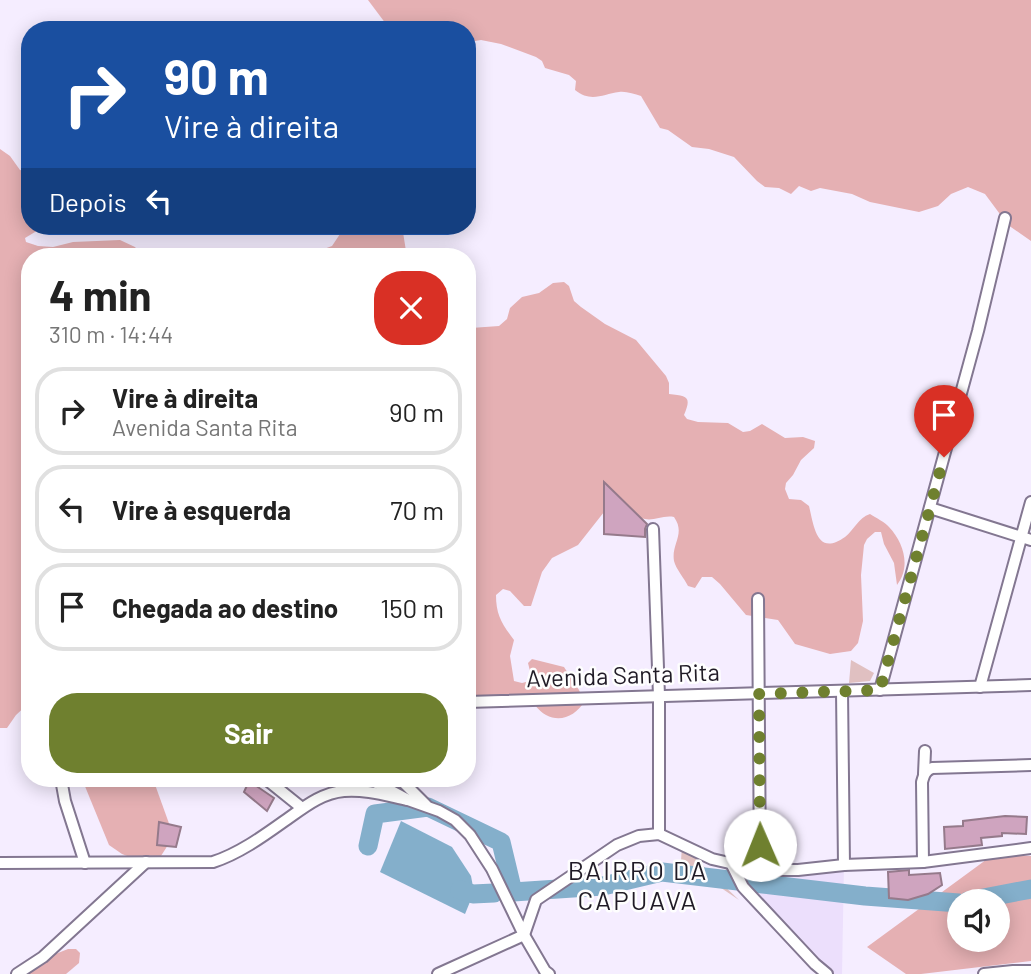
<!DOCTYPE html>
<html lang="pt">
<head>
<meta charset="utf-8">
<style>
	body { margin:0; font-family:Barlow,sans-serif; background:#f6f6f6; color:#222; height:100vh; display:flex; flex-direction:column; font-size:26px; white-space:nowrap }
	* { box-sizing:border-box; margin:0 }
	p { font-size:23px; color:#767676 }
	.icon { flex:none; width:38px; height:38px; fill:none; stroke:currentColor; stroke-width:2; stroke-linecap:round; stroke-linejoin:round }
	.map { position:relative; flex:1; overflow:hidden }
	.details { position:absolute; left:21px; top:248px; width:455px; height:539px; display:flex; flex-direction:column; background:#fff; border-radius:28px; box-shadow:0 4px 18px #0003 }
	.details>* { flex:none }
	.hud { position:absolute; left:21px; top:21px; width:455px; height:214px; border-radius:28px; box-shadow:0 4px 18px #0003; background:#1a4fa0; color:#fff; overflow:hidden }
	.tools { position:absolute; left:947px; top:889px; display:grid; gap:14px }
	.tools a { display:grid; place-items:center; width:63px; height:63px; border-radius:50%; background:#fff; box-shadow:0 4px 18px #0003; font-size:35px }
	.pin { position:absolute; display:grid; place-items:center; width:60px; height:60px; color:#fff; margin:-72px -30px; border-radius:50% 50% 50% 0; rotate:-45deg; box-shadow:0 0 7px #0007 }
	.pin .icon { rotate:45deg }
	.me { position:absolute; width:77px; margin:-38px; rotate:359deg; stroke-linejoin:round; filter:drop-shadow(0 0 5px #0008) }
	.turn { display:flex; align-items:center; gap:24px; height:147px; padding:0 28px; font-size:32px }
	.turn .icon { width:91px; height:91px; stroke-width:2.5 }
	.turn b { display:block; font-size:49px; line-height:60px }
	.then { display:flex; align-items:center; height:66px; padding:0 28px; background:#0003; gap:14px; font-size:26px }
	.round { display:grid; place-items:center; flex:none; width:74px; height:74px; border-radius:28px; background:#f6f6f6 }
	.head { display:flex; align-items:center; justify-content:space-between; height:119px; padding:0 28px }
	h1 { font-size:42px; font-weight:700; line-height:52px }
	.cta { display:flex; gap:14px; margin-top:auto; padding:14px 28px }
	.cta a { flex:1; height:80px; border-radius:28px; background:#6f802f; color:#fff; font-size:28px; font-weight:700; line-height:80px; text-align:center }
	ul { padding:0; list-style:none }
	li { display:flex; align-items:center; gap:21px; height:88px; margin:0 14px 10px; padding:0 14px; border:4px solid #e0e0e0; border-radius:28px }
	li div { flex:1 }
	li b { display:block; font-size:26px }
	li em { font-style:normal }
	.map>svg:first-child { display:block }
	.built { fill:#ecdffc }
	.green { fill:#e0c0c1 }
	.forest { fill:#e5b0b3; fill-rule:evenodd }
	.water { fill:#84afcb }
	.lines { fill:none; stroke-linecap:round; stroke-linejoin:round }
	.river { stroke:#84afcb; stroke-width:19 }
	.building { fill:#cfa4bf; stroke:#957a8b; stroke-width:2 }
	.minor-casing { stroke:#837791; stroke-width:14 }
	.minor { stroke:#fff; stroke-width:10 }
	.route { stroke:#6f802f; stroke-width:12; stroke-dasharray:0 21.6 }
	.labels { text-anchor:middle; stroke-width:5; stroke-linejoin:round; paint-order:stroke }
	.street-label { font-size:24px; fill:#201b26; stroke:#fefefe }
	.neighbourhood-label { font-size:26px; letter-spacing:2px; fill:#201b26; stroke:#fefefe }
</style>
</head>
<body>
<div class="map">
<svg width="1031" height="974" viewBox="0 0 1031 974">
	<rect width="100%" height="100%" fill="#f5edff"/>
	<path class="built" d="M844,865L842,974H829L744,887L759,872Z"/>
	<g class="green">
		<path d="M851,660L874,673L870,681L849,683Z"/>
		<path d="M682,846L739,900L681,861Z"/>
	</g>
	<g class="forest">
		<path d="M368,0H1031V241L1008,225L985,194L968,187L951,194L938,206L919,212L870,202L852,194L820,188L811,191L799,186L791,194L779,188L765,187L757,181L734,157L709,149L692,147L668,130L660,128L641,96C634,94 626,91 619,92C603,94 591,103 575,90L576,81L569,75L545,68L542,61L536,57L501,44L481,40L469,42L467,47V30H386V24Z"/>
		<path d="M0,149L10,156L20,170L30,172V226H41L40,229L25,238L26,242L38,246L53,247L73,242L120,240L135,247L143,257H30V702L16,715L7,728H0Z"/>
		<path d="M349,226H402L406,251L409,257H317L316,252L332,246L342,231Z"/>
		<path d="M564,282L569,286L574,301L581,307L605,324L636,340L666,376L669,383V394C687,396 692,396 684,415L687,419L698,422L728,423L743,432L750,431L762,424L785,438L803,437L815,441L814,448L801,460L793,475L786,483L785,489L789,499L801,500L809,506C814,527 817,557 845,537C854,530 858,518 870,514C876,518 885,522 889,527C904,543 911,567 897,585L894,563L884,544L881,532H875L867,539L864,545L861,575L863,621L858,643L851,651L830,654L795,644L778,620L746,615L720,584L712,577H702L695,588L688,586C684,578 676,569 674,561C671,544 686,534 674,517C663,515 654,521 645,519C629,516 621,512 604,512L578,545L552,558L542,572L531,606H524L510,591L503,589L496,595C496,615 502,624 514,640L510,656L514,681L522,683L530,681L531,675L528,663L532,659L564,667L579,690L584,702C576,715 561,723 546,715C538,711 533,700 524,698C519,696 512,697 507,696L492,708L482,698L467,723V330L471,328L499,326L507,319L510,308L522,297L539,293L553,283Z"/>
		<path d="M82,779H153L171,829L168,845L159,859L140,861L122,854L109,845Z"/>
		<path d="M994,854L1031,856V961L921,974H906L867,947ZM959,901H998V940H959Z"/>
		<path d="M68,949H76L80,953L79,963L66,974H18L28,965Z"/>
	</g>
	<path class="water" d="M401,821L452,847L471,876L474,892L465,914L380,872Z"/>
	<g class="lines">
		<g class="river">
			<path d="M368,846L375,814L428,807L501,842L513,892L603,886L662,872L865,896L959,903"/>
			<path d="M460,890L473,894L494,893"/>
			<path d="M968,901L1031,889"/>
		</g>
	</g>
	<g class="building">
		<path d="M604,482L647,524L645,529V537L604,534Z"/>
		<path d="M249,781L274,798L267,811L244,792Z"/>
		<path d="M1005,816L1027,817L1026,834L1002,833V836L981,838L982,845L945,849L944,827L963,826V821Z"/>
		<path d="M159,822L181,827L176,847L157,845Z"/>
		<path d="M909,870V875L940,873L942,885L928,894L908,900L889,898L888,872Z"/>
	</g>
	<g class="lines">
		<g class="minor-casing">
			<g id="minor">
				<path d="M930,508L1031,540"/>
				<path d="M653,529L659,696V834"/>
				<path d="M758,599L760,870"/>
				<path d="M980,687L1031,502"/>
				<path d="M880,690L978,331L1005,218"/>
				<path d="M842,691L844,865"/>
				<path d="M467,702L1031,685"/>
				<path d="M924,774L925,751"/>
				<path d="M61,779L65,801L85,863"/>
				<path d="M266,779L302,808"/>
				<path d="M369,779L408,800L439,811L455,820L470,835L492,869L524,935L545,971L549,974"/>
				<path d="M401,779L404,783L426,805"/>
				<path d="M923,862L922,782C924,775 925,771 932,768L1031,765"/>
				<path d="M1,863L213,862C238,854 262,837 283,822C302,809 320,793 344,791C365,789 388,796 408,800"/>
				<path d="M731,863L743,887L815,964L827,974"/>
				<path d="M17,974L43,957L146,862"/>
				<path d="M438,974L524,935L536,900L617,845L639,836L659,834L712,859L760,870H798L844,865L923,862L1031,848"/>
				<path d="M984,974L1013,971H1031"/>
			</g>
		</g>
		<use href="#minor" class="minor"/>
	</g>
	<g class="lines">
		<path class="route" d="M760,845L759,694L880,690L944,457"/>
	</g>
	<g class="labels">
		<g class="street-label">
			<text transform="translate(623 676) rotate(-2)" y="8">Avenida Santa Rita</text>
		</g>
		<g class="neighbourhood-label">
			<text x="638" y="880">BAIRRO DA<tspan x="638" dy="30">CAPUAVA</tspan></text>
		</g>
	</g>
</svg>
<div class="tools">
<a><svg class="icon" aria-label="sound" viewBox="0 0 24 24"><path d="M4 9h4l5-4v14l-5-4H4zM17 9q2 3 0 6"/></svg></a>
</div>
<div class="pin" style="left:944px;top:457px;background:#d93025"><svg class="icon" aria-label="arrive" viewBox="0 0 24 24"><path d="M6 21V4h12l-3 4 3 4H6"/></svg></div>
<svg class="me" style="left:760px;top:845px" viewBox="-20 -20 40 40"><circle r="19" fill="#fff"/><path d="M0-13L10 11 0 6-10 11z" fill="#6f802f"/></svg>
<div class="hud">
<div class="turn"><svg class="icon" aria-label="right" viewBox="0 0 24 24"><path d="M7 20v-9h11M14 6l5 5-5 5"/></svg><div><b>90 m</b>Vire à direita</div></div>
<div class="then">Depois<svg class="icon" aria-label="left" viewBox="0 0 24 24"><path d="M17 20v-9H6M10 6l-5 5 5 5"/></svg></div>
</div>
<section class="details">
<div class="head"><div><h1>4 min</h1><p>310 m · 14:44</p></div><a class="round" style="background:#d93025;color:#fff"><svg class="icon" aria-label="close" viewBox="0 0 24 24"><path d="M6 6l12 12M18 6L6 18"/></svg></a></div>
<ul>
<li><svg class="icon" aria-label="right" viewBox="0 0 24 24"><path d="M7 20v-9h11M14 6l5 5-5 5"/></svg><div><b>Vire à direita</b><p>Avenida Santa Rita</p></div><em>90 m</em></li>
<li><svg class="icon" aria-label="left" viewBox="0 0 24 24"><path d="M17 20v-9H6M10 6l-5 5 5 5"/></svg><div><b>Vire à esquerda</b></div><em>70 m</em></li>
<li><svg class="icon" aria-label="arrive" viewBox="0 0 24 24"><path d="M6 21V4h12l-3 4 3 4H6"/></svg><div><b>Chegada ao destino</b></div><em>150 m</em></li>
</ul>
<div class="cta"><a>Sair</a></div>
</section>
</div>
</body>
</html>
